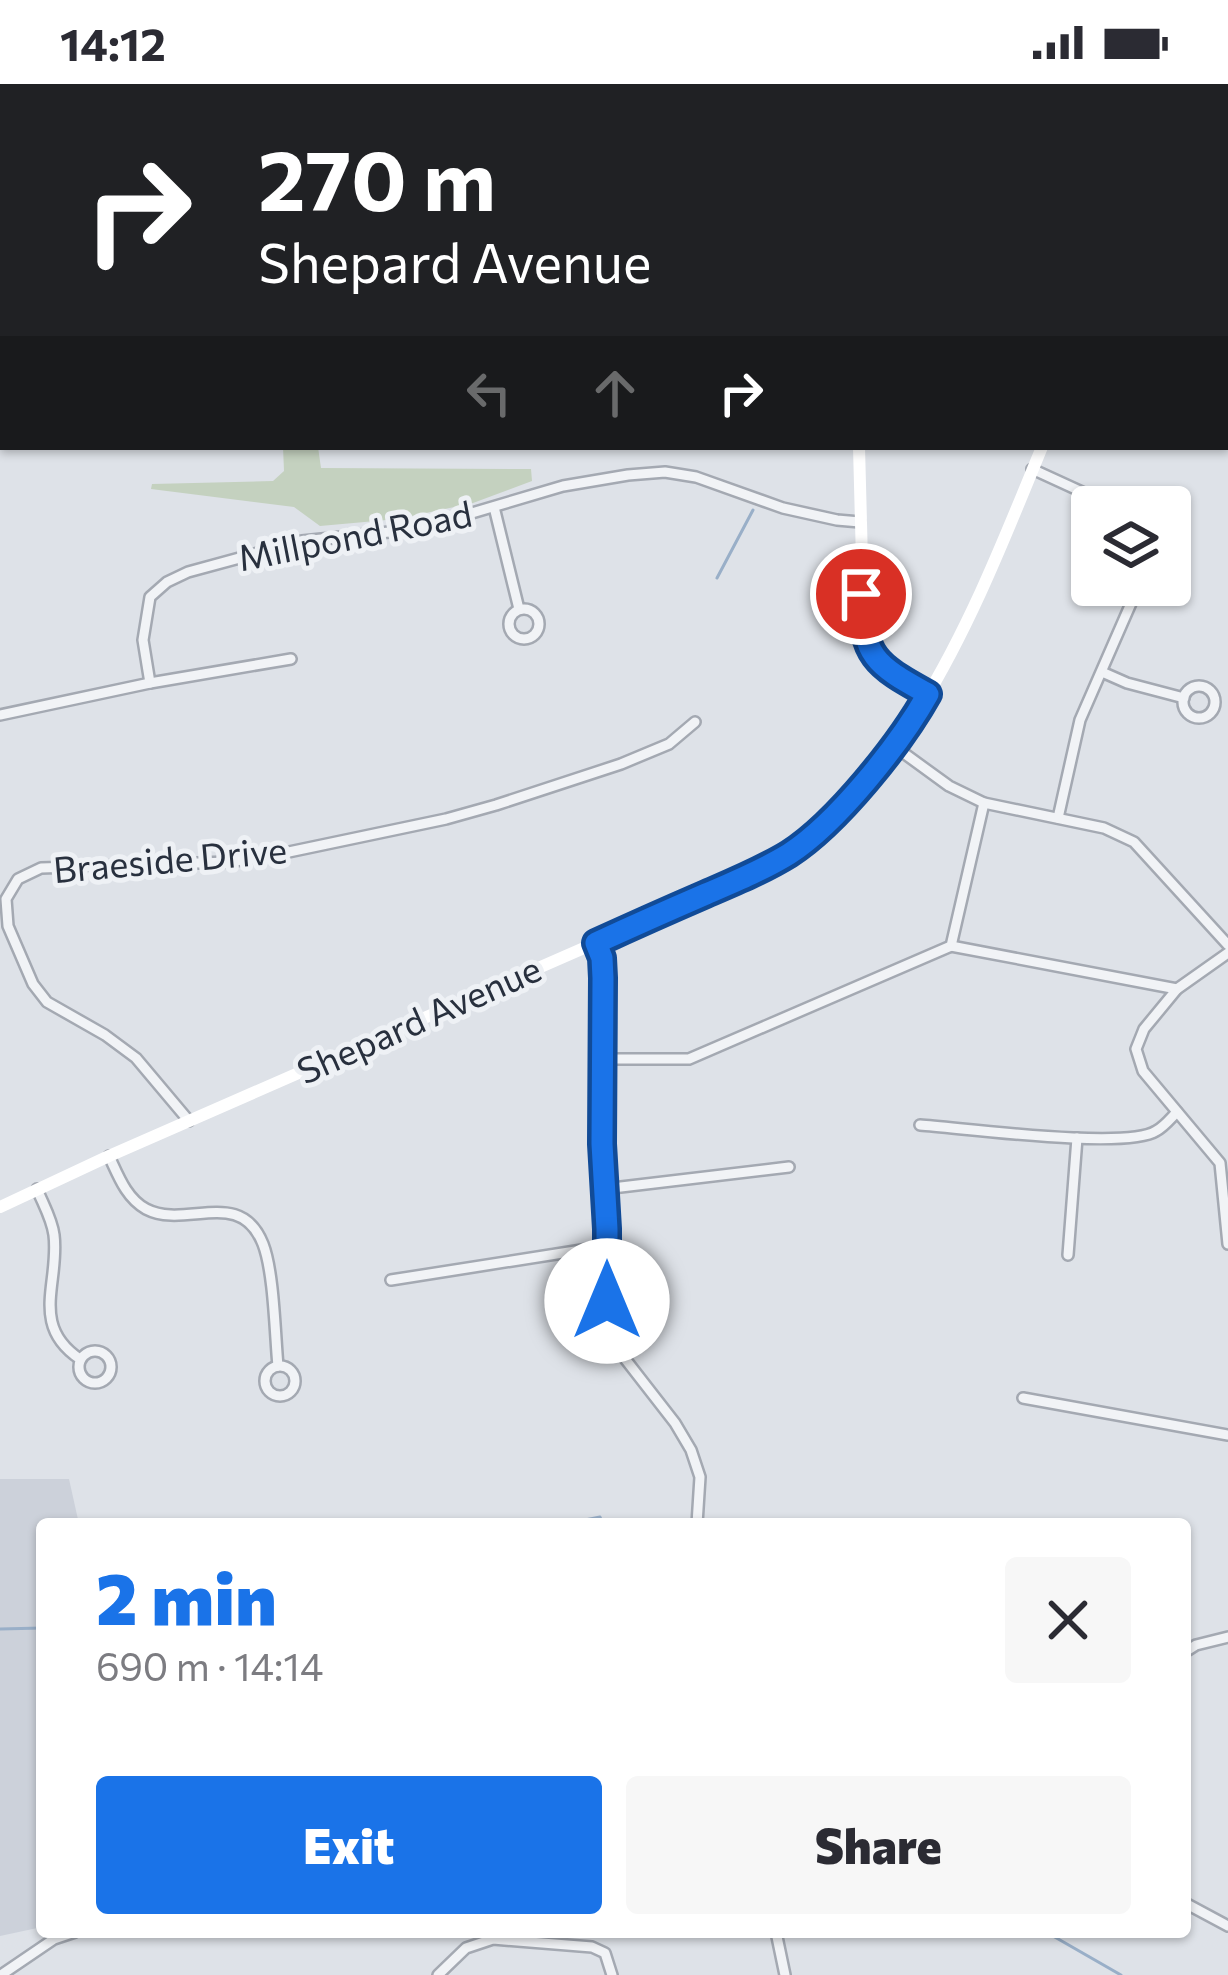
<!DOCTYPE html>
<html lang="en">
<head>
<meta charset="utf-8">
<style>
	body { margin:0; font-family:Commissioner,sans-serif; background:#f7f7f7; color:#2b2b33; height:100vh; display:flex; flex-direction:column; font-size:45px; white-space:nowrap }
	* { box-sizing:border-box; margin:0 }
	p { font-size:39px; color:#7c7c81 }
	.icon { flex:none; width:66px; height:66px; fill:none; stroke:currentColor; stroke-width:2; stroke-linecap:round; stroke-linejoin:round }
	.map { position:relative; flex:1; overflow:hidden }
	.details { position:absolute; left:36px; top:1434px; width:1155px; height:420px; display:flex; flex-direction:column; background:#fff; border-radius:12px; box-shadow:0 3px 9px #0004 }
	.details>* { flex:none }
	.hud { position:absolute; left:0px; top:0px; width:1230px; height:366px; box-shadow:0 3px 9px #0004; background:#202124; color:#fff; overflow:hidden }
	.fabs { position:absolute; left:1071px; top:402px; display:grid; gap:24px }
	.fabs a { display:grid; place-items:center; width:120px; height:120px; border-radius:12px; background:#fff; box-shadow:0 3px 9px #0004; font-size:60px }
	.pin { position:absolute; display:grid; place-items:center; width:102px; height:102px; color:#fff; margin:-51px; border:6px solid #fff; border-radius:50%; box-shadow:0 3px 12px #0007 }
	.me { position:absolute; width:132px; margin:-66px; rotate:0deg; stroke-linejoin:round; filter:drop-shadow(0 0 9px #0008) }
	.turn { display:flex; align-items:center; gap:42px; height:252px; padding:0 60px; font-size:54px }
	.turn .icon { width:156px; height:156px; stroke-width:2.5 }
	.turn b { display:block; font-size:84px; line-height:102px }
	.lanes { display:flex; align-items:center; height:114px; padding:0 60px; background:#0003; justify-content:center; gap:60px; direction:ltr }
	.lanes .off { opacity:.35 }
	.round { display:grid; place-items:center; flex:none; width:126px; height:126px; border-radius:12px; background:#f7f7f7 }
	.head { display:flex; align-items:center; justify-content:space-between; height:204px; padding:0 60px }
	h1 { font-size:72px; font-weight:800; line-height:90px; color:#1a73e8 }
	.action { display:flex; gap:24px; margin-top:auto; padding:24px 60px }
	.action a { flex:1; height:138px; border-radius:12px; background:#1a73e8; color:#fff; font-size:48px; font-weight:800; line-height:138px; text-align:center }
	.action a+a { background:#f7f7f7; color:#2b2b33 }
	.status { display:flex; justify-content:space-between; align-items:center; height:84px; padding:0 60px; background:#fff; direction:ltr }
	.status svg { height:33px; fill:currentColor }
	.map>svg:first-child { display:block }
	.built { fill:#ccd1da }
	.green { fill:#c4d1bf }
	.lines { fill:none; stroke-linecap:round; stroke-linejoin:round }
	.stream { stroke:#99afc8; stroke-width:3 }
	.river { stroke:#99afc8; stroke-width:16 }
	.street-casing { stroke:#a4a9b2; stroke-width:14 }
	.street { stroke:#f1f3f6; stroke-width:9 }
	.secondary { stroke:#fff; stroke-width:12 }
	.route-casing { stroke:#114b97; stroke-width:30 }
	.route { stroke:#1a73e8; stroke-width:21 }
	.labels { text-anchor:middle; stroke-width:10; stroke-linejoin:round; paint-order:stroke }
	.street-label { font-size:36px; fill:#28303e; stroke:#eef1f5 }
</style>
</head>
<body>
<div class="status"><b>14:12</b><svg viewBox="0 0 49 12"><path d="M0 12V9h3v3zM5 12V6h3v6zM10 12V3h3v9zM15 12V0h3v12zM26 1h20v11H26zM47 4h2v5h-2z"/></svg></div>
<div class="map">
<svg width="1228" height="1891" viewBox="0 0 1228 1891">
	<rect width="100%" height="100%" fill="#dee2e8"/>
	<path class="built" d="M0,1395H69L79,1440H42V1843L0,1852Z"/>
	<path class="green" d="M283,363H318L321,384L531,385L532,397L473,419L398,435L320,442L294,423L151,405L152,400L273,397L284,387Z"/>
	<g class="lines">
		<g class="stream">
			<path d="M0,283L3,282"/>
			<path d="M717,494L753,426"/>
			<path d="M565,1440L600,1433L603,1440"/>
			<path d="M0,1545L42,1544"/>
			<path d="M1046,1848L1121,1891"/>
		</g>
		<path class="river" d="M1227,63H1228"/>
		<g class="street-casing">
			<g id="street">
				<path d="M1,0L3,61"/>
				<path d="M71,3L80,0"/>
				<path d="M516,3L524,0"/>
				<path d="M0,149L3,146"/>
				<path d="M1227,167L1228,166"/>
				<path d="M1227,277H1228"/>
				<path d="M1032,385L1115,423"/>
				<path d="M494,423L519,525"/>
				<circle cx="524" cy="540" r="15"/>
				<path d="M1102,588L1127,599L1184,614"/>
				<path d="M150,599L143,556L150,513L167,498L188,488L302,457L418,445L563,402L628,391L665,388L696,393L783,424L837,436L860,438"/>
				<circle cx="1199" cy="618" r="16"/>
				<path d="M0,631L150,599L291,575"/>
				<path d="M894,662L949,702L984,719L1104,744L1134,758L1228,861"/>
				<path d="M1058,734L1080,636L1139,501"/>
				<path d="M596,858L602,874L603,894L602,1060L607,1145V1233L619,1267L675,1339L691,1366L700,1393L697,1440"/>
				<path d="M951,862L1177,905"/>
				<path d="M1228,869L1177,905L1144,945L1136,965L1143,987L1220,1079L1228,1160"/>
				<path d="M602,975H689L951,862L984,719"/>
				<path d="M189,1037L136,974L105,951L47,918L33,900L8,842L6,815L18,795L41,784L229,778L284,769L446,735L496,721L621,680L669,660L695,638"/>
				<path d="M920,1041C964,1044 1126,1066 1156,1047C1164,1043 1171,1034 1177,1028"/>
				<path d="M109,1072C118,1091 126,1114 146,1125C186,1146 240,1102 263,1160C274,1188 275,1251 278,1282"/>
				<path d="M37,1105C43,1120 52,1135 54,1151C60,1198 29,1241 80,1275"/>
				<path d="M604,1105L789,1083"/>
				<path d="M1068,1171L1077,1054"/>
				<path d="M391,1196L607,1162"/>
				<circle cx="95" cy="1283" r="16"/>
				<circle cx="280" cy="1297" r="15"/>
				<path d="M1023,1314L1228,1351"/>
				<path d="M1185,1568L1196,1561L1228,1553"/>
				<path d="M1185,1819L1228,1842"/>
				<path d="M776,1848L785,1891"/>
				<path d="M1,1891L54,1855L75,1848"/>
				<path d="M438,1891L466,1864L493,1855L592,1863L605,1869L612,1891"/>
			</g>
		</g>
		<use href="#street" class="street"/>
		<g class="secondary">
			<path d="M851,0V3"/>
			<path d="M1227,126L1228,125"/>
			<path d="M1227,299H1228"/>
			<path d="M859,363L864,552C874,581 903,596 928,610"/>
			<path d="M0,1123L109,1072L744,794C905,717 978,518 1042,363"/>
		</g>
	</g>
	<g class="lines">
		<g class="route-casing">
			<path id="route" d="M607,1217V1145L602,1060L603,894L602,874L596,859C633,842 669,826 706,810C734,798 763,786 789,770C837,739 900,660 928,610C874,580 863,573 861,510"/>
		</g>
		<use href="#route" class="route"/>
	</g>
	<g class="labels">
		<g class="street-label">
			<text transform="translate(355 452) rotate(-11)" y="13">Millpond Road</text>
			<text transform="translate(170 776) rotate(-5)" y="13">Braeside Drive</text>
			<text transform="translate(419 936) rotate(-24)" y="13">Shepard Avenue</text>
		</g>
	</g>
</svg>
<div class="fabs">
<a><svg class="icon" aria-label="layers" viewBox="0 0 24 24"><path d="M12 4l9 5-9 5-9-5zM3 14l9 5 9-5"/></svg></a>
</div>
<div class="pin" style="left:861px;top:510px;background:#d93025"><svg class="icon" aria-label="arrive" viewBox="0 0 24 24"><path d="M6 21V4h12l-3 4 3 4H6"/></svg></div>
<svg class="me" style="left:607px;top:1217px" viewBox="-20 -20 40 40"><circle r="19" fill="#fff"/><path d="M0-13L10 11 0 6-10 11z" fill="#1a73e8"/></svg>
<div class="hud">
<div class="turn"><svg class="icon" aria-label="right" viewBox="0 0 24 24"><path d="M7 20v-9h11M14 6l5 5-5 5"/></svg><div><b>270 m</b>Shepard Avenue</div></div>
<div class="lanes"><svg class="icon off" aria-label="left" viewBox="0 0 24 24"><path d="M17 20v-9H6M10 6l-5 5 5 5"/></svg><svg class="icon off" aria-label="ahead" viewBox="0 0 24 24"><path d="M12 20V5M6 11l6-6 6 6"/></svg><svg class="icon" aria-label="right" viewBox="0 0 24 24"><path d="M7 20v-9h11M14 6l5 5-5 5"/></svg></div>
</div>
<section class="details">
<div class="head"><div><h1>2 min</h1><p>690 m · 14:14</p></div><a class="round"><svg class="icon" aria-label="close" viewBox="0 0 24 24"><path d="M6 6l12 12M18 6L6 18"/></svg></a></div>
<div class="action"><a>Exit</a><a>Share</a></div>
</section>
</div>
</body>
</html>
